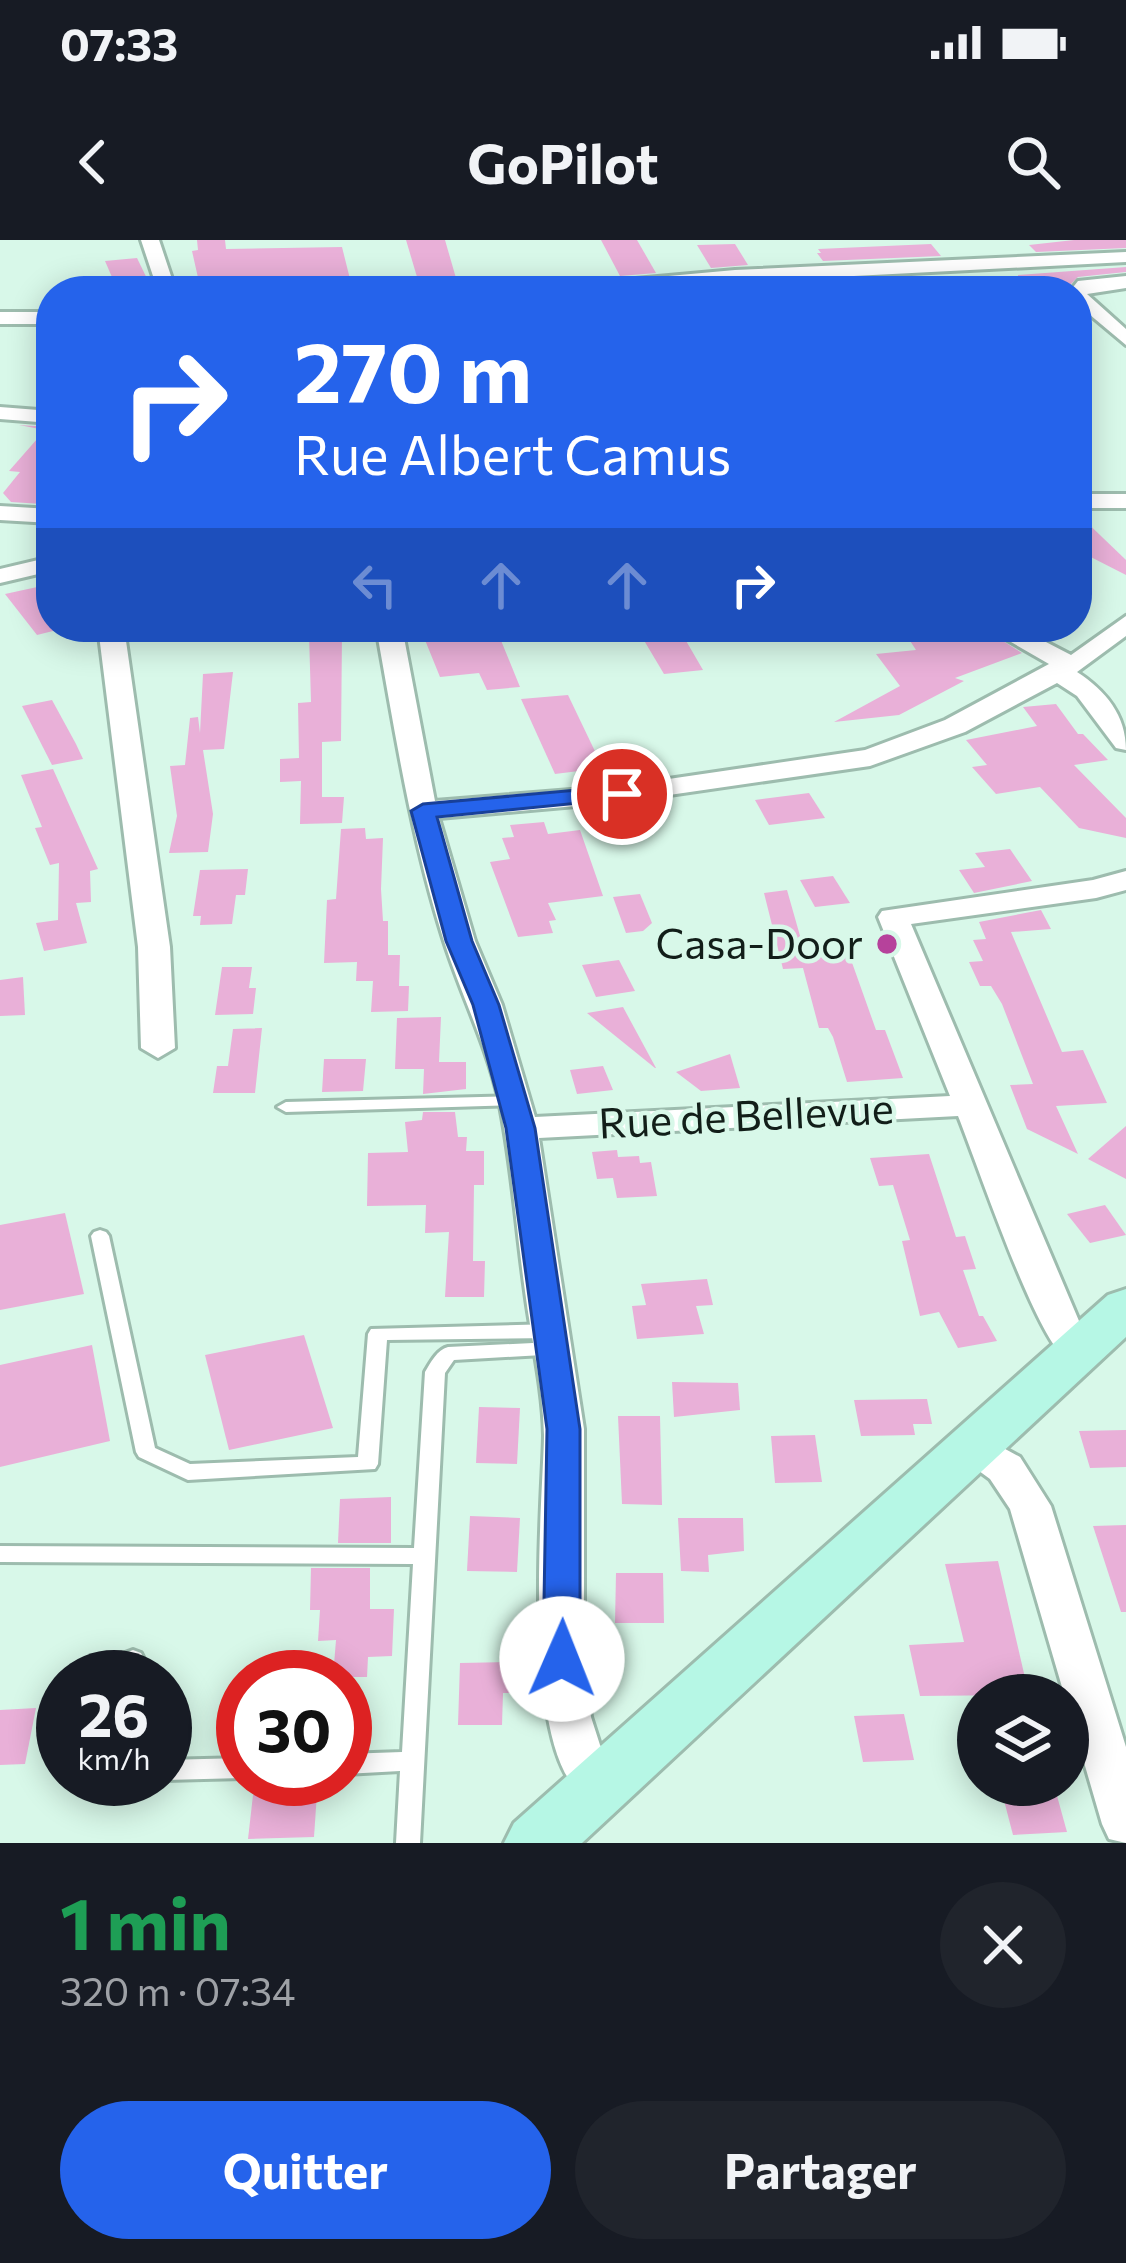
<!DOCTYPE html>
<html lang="fr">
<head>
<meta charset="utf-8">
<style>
	body { margin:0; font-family:Commissioner,sans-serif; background:#20242c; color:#f1f3f6; height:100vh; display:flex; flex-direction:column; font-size:45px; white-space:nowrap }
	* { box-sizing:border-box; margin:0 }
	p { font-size:39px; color:#9ea1a6 }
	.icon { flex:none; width:66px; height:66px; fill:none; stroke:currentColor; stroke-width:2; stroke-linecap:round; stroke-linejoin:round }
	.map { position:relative; height:1603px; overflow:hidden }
	.details { display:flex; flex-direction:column; background:#171b24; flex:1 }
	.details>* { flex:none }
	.banner { position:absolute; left:36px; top:36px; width:1056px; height:366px; border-radius:48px; box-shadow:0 6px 30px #0003; background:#2563eb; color:#fff; overflow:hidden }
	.tools { position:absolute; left:957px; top:1434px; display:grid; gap:24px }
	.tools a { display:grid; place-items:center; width:132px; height:132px; border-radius:50%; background:#171b24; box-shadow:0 6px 30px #0003; font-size:60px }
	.speed { position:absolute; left:36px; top:1410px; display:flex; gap:24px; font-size:60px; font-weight:700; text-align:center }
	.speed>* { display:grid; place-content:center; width:156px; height:156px; border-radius:50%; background:#171b24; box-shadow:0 6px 30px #0003; line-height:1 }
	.speed small { font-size:30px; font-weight:400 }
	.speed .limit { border:18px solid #d22; background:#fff; color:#111 }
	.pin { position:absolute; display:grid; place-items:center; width:102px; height:102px; color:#fff; margin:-51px; border:6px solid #fff; border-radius:50%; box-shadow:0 3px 12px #0007 }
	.me { position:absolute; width:132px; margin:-66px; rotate:1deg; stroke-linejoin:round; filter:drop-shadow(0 0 9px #0008) }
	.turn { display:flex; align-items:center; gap:42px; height:252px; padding:0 60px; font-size:54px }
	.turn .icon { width:156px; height:156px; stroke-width:2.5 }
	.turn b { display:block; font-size:84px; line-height:102px }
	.lanes { display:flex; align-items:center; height:114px; padding:0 60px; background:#0003; justify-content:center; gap:60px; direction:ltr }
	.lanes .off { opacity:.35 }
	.round { display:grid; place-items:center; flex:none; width:126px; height:126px; border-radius:63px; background:#20242c }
	.summary { display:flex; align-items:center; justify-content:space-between; height:204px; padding:0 60px }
	h1 { font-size:72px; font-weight:700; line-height:90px; color:#1e9e55 }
	.cta { display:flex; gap:24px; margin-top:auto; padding:24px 60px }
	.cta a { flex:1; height:138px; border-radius:72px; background:#2563eb; color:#fff; font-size:48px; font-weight:700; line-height:138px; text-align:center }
	.cta a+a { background:#20242c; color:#f1f3f6 }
	.status { display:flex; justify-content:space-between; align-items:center; height:84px; padding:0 60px; background:#171b24; direction:ltr }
	.status svg { height:33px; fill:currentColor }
	header { display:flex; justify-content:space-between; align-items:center; height:156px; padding:0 60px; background:#171b24; font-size:54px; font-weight:700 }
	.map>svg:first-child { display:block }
	.building { fill:#e9b0d8 }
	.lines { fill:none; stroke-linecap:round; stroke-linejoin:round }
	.lane-casing { stroke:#9dbcae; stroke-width:6 }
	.street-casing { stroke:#9dbcae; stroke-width:6 }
	.secondary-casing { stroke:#9dbcae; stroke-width:6 }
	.lane { fill:#fff; fill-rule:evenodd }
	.street { fill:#fff; fill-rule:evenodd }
	.secondary { fill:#b6f7e5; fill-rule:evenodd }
	.route { fill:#2563eb; stroke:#184099; stroke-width:3 }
	.poi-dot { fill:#b6429b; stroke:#d8f8e9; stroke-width:4.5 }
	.labels { text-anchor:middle; stroke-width:9; stroke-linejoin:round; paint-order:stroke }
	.poi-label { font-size:42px; fill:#121e19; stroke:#d8f8e9; text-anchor:end }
	.street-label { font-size:42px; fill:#121e19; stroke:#d8f8e9 }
</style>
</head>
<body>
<div class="status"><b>07:33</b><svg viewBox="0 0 49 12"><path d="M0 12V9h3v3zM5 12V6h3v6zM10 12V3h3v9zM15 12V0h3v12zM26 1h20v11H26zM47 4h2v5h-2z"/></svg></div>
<header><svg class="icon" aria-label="back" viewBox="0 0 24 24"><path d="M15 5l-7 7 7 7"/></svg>GoPilot<svg class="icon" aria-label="search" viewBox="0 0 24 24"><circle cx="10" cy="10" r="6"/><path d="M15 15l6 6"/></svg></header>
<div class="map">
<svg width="1126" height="1603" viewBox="0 0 1126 1603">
	<rect width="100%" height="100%" fill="#d8f8e9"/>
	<g class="building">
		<path d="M197,0H225L226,9L342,7L353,51H201L192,11L198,10Z"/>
		<path d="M406,0H445L458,45L420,47Z"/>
		<path d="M601,0H637L656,33L620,36Z"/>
		<path d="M1074,0H1126V8L1036,12L1029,5Z"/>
		<path d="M735,4L748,25L711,28L697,5Z"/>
		<path d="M931,4L941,16L823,21L817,13H821L818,9Z"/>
		<path d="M137,18L153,51H118L105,21Z"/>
		<path d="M1126,27V32L1078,37L1066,49L1018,43V35Z"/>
		<path d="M929,37L947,51H897L890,45L844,48L838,41Z"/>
		<path d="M19,185L51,187V253L42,264L11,262L3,253L20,232L9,231L45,190Z"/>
		<path d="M1077,273L1126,320V335L1077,310Z"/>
		<path d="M51,344V387H69L37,395L5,354Z"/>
		<path d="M636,387H678L703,430L664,434Z"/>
		<path d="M901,387H981L1022,413L955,438L964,441L899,475L834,482L900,446L876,414L916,410Z"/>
		<path d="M342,393L341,501L322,502V557H344L342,583L300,584L301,541L280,542V519L299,518L298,463L311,462L309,394Z"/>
		<path d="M482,395L484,400L500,398L520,447L487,450L479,433L440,437L425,400Z"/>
		<path d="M233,432L224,509L203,510L213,574L208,612L169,613L177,576L170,526L185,525L190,478L198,477L200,493L203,434Z"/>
		<path d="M568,455L603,528L555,534L521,459Z"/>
		<path d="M52,460L76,504L83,519L52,525L22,466Z"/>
		<path d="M1056,464L1078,494H1083L1108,520L1074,525L1126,578V598L1079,588L1040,547L996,554L972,527L987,525L966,500L1037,486L1023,467Z"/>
		<path d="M53,529L98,629L90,631L91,662L76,663L87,703L44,711L36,683L58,680L59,623L50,625L35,588L42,587L21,535Z"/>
		<path d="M809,553L825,578L769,585L755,560Z"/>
		<path d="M544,582L548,594L580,590L603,656L548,663L556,680L549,681L553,693L518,697L490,622L510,619L502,598L514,597L510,585Z"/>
		<path d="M365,588L366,599L383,598L381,649L383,681H388V715H400L399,746H409L408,771L371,772L373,741H356L357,722L324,723L327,660L336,659L341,589Z"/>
		<path d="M1010,609L1032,641L974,653L959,630L985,627L975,613Z"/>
		<path d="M248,629L245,655H236L232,684L200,685L201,676H193L200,630Z"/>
		<path d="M833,636L850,663L815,667L800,640Z"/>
		<path d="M787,650L806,717H850L876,790H885L903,838L847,842L833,797L828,788H819L803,728L783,729L764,653Z"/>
		<path d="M640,654L652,683L643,691L626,693L613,657Z"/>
		<path d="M1041,670L1051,689L1011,692L1062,812L1083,810L1107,863L1056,866L1078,914L1027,889L1010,845L1033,844L1002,764L991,746H980L969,722L983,721L973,700L986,699L979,682Z"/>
		<path d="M619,720L635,751L596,757L582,725Z"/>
		<path d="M222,727H252L249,748H256L253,774L215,775Z"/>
		<path d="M23,737L25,775L0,776V740Z"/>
		<path d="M623,767L656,828H655L587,773Z"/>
		<path d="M441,777L439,822H466V849L423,854L424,829H395L397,778Z"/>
		<path d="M262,788L255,853H213L217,826H228L233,789Z"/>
		<path d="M730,814L740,848L701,851L676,832Z"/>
		<path d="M324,819H366L363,851L322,852Z"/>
		<path d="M603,826L613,850L577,854L570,830Z"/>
		<path d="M423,872H455L458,897H467L466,911H484V945H474L473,1021H485L484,1057H445L449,992L425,993L426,965L367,966L368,913L408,912L405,882L422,880Z"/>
		<path d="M1126,886V939L1088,919Z"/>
		<path d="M617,910L618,917L639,916L640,923L651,922L657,956L617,958L613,938L597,939L592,912Z"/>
		<path d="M929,914L956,997L965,996L976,1029L963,1030L979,1076H983L997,1101L958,1108L939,1072L920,1076L902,1001L910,1000L893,945L879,946L870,918Z"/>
		<path d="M1105,965L1126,995L1090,1003L1067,974Z"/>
		<path d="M65,973L84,1054L0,1070V985Z"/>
		<path d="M707,1039L713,1065L696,1066L704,1094L637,1099L632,1066L646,1065L641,1044Z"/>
		<path d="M304,1095L333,1188L229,1210L205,1115Z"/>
		<path d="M92,1105L110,1201L0,1227V1125Z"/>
		<path d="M672,1142L738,1143L740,1170L674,1177Z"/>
		<path d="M927,1159L932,1184H913L915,1195L861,1196L854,1160Z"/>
		<path d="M479,1167L520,1168L517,1224L476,1223Z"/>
		<path d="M618,1176H660L662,1265L622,1264Z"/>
		<path d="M1126,1190V1227L1090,1228L1079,1191Z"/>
		<path d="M815,1195L822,1242L775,1243L771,1196Z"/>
		<path d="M391,1257V1303H338L340,1259Z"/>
		<path d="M470,1276L520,1278L517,1332L467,1331Z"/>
		<path d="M678,1278H743L744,1311L708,1315L709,1332L681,1331Z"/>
		<path d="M1126,1285V1372H1121L1093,1286Z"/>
		<path d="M998,1321L1029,1455L920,1456L909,1405L964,1402L945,1324Z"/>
		<path d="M311,1328H370V1369H394L392,1416L368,1417L367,1437H333L336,1400L318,1401L320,1370H310Z"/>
		<path d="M616,1333H663L664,1383H615Z"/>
		<path d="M515,1422L514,1453H503L502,1485H458L460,1423Z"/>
		<path d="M36,1468L25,1524L0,1525V1470Z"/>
		<path d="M904,1474L914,1520L863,1522L854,1476Z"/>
		<path d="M1000,1545H1054L1067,1592L1013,1595Z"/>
		<path d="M317,1553L314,1597L248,1599L253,1555Z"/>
	</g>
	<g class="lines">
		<g class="lane-casing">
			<g id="lane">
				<path d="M516,856L525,861L522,865L286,872L277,867L286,862Z"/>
				<path d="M100,990L106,992L109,996L155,1208L190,1224L358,1217L368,1094L371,1089L552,1084L559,1086L562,1091L559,1096L552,1098L387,1100L378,1224L375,1229L188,1240L139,1217L136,1212L91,996L94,992Z"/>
				<path d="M553,1102L560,1104L563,1109L560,1114L454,1120L445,1133L420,1603H396L400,1531L345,1534V1514L402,1512L413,1324L0,1322V1306L414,1308L425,1132C431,1122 437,1110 448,1107Z"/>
				<path d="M133,1410L141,1413L144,1419L142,1437H120L125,1413Z"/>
				<path d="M243,1518V1538L165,1540L163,1539H165V1520Z"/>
			</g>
		</g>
		<g class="street-casing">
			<g id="street">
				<path d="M141,0H159L176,51H158Z"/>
				<path d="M1126,12V22L560,51L569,45L735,30Z"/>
				<path d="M1126,36V48L1087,54L1126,89V105L1077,64V51H1070L1078,41Z"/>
				<rect x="0" y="72" width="51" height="12"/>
				<path d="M0,167L51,171V183L0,179Z"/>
				<rect x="1077" y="254" width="49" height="14"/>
				<path d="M0,266L51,269V283L0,280Z"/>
				<path d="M51,317V331L0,343V329Z"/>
				<path d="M1126,376V396L1077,432C1106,451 1126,475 1126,510L1116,508L1077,456L1057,443L965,492L870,526L621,562L439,578L475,701L502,765L535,877L950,856L878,677L882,671L1093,640L1126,631V650L1096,658L911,684L1079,1081L1099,1109L1094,1119C1085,1121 1075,1124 1066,1119C1035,1097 976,920 958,876L539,898L584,1189V1419L591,1477L600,1505L626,1544L619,1558C510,1596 544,1250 544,1195C543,1147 531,1098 525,1051C516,988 512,923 499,861C487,805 460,753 443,698C411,597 395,492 376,387H402L435,561L621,546L865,510L945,480L1049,424L985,387H1017L1071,415Z"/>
				<path d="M98,387H124L170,707L175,808L158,818L141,808L138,707Z"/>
				<path d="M974,1192L1020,1217L1051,1266L1126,1507V1603L1109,1599L1102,1584L1010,1269L990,1239L960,1217L954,1207L960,1197Z"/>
			</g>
		</g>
		<g class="secondary-casing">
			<path id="secondary" d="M1126,1049V1097L582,1603H504L514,1583L1108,1055Z"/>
		</g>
		<use href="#lane" class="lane"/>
		<use href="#street" class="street"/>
		<use href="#secondary" class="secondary"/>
	</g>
	<path class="route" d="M622,546L630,549V558L437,577L472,701L499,765L535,888L580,1189V1419L575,1430L562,1434L549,1430L543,1419L547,1189L506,888L473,765L446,701L411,571L423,564Z"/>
	<circle class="poi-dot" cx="887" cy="704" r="12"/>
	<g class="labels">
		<g class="poi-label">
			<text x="863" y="719">Casa-Door</text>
		</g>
		<g class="street-label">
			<text transform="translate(746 876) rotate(-3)" y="15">Rue de Bellevue</text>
		</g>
	</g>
</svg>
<div class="tools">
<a><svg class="icon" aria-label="layers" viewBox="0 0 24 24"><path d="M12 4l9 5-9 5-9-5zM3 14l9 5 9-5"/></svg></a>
</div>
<div class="speed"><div>26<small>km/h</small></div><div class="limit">30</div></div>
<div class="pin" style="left:622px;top:554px;background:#d93025"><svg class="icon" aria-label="arrive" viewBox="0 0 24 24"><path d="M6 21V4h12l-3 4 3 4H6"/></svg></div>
<svg class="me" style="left:562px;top:1419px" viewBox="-20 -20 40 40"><circle r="19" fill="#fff"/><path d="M0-13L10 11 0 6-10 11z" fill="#2563eb"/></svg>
<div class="banner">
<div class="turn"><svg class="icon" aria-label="right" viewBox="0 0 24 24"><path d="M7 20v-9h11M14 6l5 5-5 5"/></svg><div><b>270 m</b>Rue Albert Camus</div></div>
<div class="lanes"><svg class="icon off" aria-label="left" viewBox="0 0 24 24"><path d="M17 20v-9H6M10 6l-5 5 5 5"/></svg><svg class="icon off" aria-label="ahead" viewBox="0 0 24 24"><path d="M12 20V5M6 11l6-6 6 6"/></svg><svg class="icon off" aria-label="ahead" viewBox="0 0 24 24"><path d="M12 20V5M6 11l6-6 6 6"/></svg><svg class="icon" aria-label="right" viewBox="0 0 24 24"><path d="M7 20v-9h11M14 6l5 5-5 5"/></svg></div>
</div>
</div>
<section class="details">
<div class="summary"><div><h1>1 min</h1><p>320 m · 07:34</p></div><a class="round"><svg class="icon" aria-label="close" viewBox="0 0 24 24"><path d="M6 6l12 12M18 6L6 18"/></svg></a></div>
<div class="cta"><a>Quitter</a><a>Partager</a></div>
</section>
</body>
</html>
